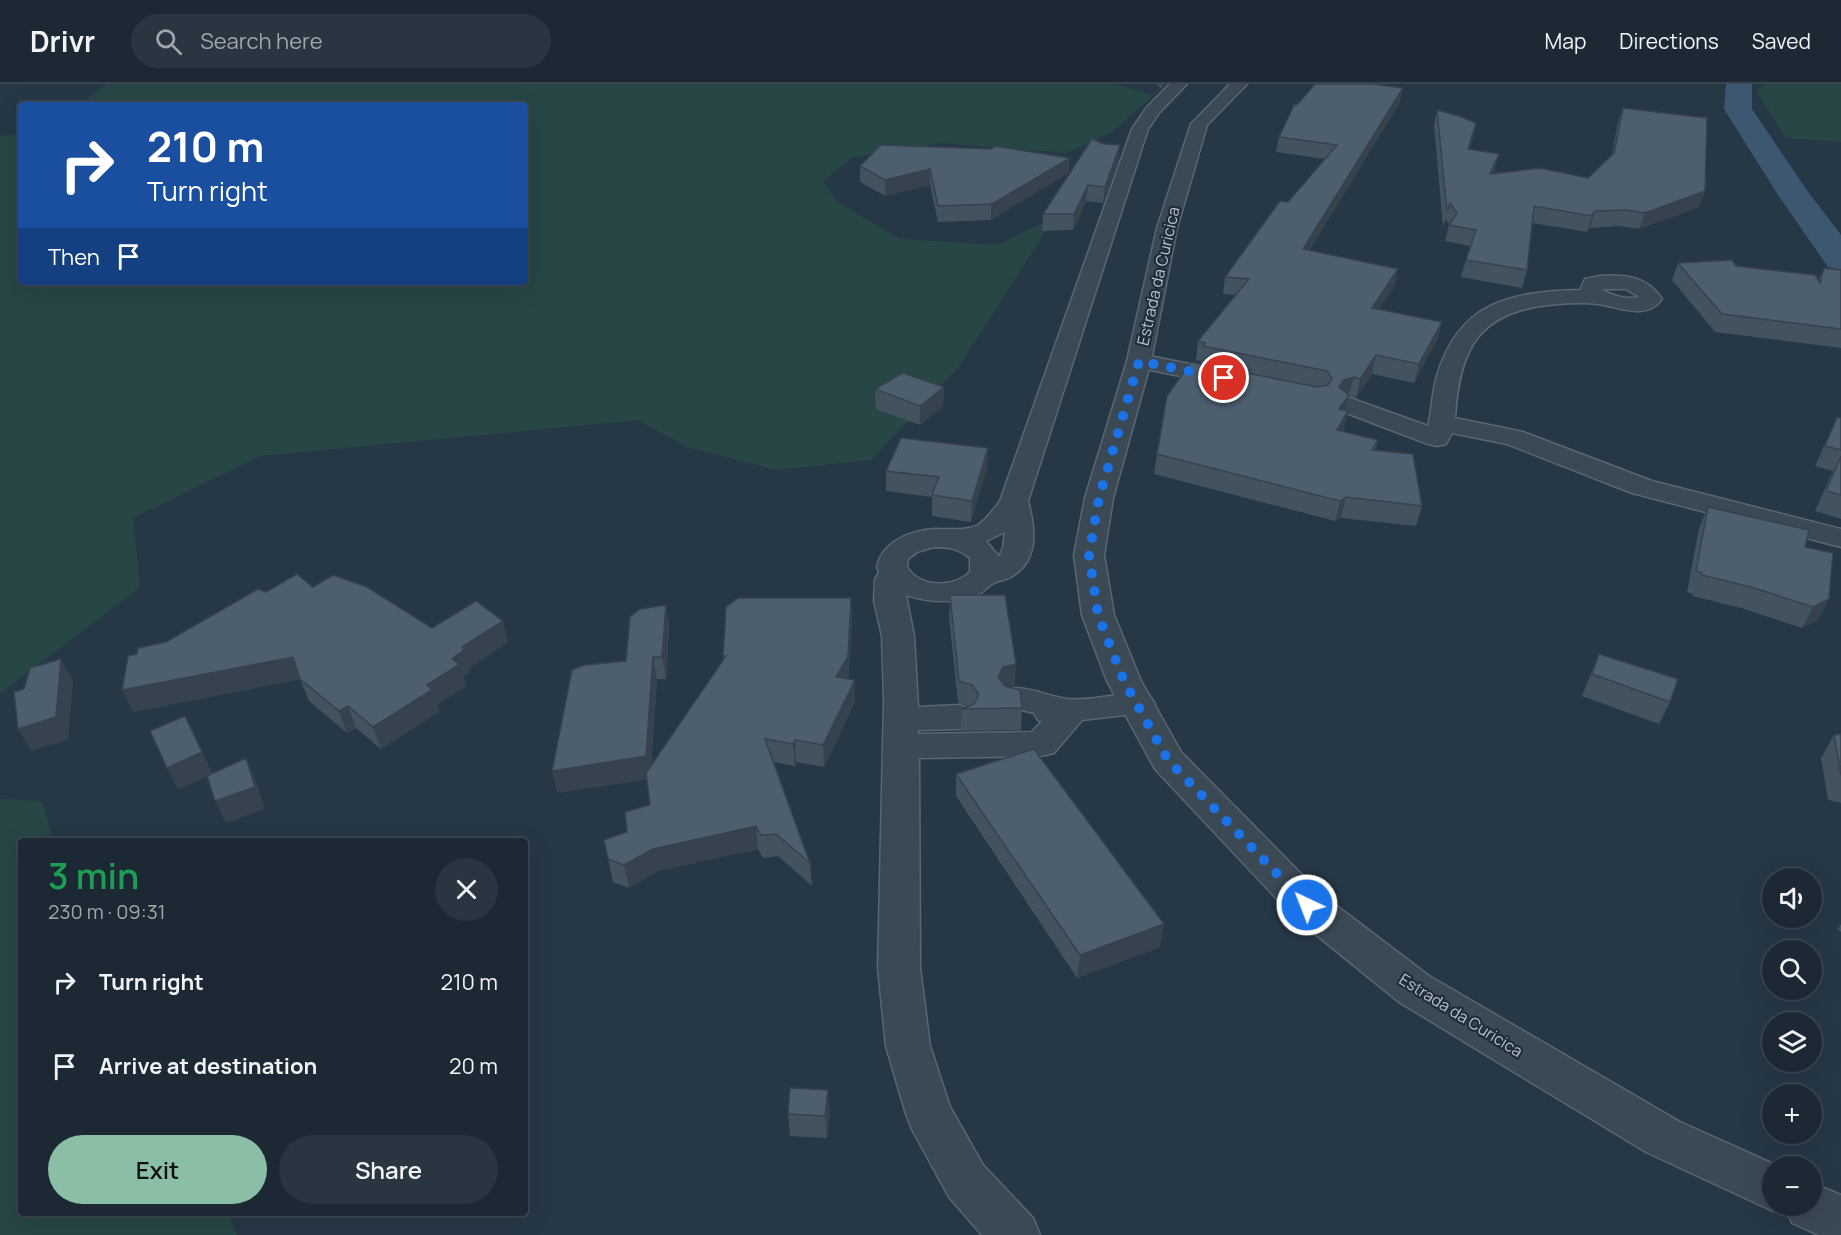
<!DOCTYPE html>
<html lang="en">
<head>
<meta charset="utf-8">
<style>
	body { margin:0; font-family:Manrope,sans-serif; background:#293540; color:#f1f3f6; height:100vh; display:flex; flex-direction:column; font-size:22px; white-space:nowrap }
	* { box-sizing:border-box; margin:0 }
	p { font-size:20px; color:#a0a6ac }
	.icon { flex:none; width:33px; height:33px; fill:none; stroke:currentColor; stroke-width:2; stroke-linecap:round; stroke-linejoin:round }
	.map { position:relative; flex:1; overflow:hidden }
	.drawer { position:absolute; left:18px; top:754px; width:510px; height:378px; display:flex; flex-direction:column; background:#1c2934; border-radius:6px; box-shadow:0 6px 24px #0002,0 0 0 2px #3a454f }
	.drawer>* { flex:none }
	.banner { position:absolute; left:18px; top:18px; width:510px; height:183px; border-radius:6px; box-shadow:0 6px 24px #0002,0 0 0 2px #3a454f; background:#1a4fa0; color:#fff; overflow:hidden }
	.tools { position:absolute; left:1762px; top:784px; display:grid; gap:12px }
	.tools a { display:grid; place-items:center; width:60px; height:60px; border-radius:50%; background:#1c2934; box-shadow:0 6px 24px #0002,0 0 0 2px #3a454f; font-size:30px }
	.pin { position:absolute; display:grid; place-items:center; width:51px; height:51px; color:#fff; margin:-26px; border:3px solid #fff; border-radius:50%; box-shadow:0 2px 6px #0007 }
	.me { position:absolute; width:66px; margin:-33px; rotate:317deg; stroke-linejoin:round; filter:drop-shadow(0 0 4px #0008) }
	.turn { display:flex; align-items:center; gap:21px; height:126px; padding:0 30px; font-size:27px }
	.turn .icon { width:78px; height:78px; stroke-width:2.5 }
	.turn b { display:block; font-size:42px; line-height:51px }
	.then { display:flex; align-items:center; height:57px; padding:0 30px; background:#0003; gap:12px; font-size:22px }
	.round { display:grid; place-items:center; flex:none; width:63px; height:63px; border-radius:32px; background:#293540 }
	.overview { display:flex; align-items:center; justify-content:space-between; height:102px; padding:0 30px }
	h1 { font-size:36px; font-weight:600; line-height:45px; color:#1e9e55 }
	.action { display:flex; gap:12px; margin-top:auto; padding:12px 30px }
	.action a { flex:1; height:69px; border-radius:36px; background:#8abfa5; color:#111; font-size:24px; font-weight:600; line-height:69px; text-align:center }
	.action a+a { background:#293540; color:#f1f3f6 }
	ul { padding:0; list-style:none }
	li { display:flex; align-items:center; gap:18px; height:84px; padding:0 30px }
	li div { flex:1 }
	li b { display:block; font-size:22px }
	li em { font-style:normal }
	header { display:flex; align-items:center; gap:36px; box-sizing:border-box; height:84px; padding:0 30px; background:#1c2934; border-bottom:2px solid #3a454f }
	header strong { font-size:28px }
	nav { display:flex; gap:33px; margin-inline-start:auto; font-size:21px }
	.search { width:420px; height:54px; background:#293540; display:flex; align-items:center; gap:15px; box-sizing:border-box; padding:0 21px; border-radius:33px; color:#a0a6ac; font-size:22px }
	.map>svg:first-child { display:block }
	.green { fill:#284646 }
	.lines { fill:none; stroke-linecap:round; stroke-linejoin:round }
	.river { fill:#3c576f; fill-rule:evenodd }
	.minor-casing { stroke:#5a6672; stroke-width:3 }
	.tertiary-casing { stroke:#5a6672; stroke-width:3 }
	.minor { fill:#3b4955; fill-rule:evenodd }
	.tertiary { fill:#3b4955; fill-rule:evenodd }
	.wall { fill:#42525f }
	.shaded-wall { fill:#36424d }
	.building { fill:#4d5f6e; stroke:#36424d; stroke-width:1.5 }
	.route { stroke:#1a73e8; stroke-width:10; stroke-dasharray:0 18 }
	.labels { text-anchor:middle; stroke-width:4.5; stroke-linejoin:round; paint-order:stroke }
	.street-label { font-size:16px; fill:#b9c3ce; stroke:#1f2e3a }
</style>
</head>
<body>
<header>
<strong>Drivr</strong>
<div class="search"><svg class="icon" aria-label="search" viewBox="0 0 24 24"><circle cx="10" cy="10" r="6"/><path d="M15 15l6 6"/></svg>Search here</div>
<nav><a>Map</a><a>Directions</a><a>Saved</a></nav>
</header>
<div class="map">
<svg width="1841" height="1151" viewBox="0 0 1841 1151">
	<rect width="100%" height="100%" fill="#263746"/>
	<g class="green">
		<path d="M107,0H1115L1154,11L1112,48L1067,69L941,59L852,74L823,97L837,118L900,155L997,161L1055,133L957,285L871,376L776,386L687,363L638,336L260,372L133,434L140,503L0,610V52L21,49V198H525V21H86L87,15Z"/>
		<path d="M1765,0H1841V58L1786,54L1756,7Z"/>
		<path d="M0,715L42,717L54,757L21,758V1130H228L237,1151H0Z"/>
	</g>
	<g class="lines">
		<path class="river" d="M1726,0H1752V25L1806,105L1841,151V186L1828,183L1778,111L1724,25Z"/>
		<g class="minor-casing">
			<g id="minor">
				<path d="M1170,0H1187L1159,29L1148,45L1028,417C1035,444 1040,476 1011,493C1006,496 999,496 994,499C988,502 985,507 979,510C954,520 931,519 906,511L914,552L918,623L959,621L971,625L976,633L971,641L959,645L918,646V650L1032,648L1042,637L1038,636L1034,629L1004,622L999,614L1004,606C1026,600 1045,612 1067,615C1095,618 1123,605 1150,612L1155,620L1150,628L1082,636L1054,669L1041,672L919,674L920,884L930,962L950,1023L983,1081L1033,1134L1040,1151H982L949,1113L912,1045L906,1030L886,962L878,884L884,616L882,552L874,517L875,496L879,488L877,483C882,458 911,446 935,445C948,445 966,447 978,441C987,435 994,425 1000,417L1132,45L1147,23ZM1005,448L1003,464L999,473L986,457ZM934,463C948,463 958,464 970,474V488C953,504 920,504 907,483L908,475L917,468Z"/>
				<path d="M1600,192C1625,190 1648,193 1662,215C1647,237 1619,223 1598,220C1582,218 1564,219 1548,221C1477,229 1459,267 1455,334L1523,348L1652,397L1841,445V463L1632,409L1507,360L1452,349L1446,360L1437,362L1428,360L1341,327L1337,322L1341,317L1350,314L1428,342C1432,326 1432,309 1437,292C1459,217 1511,208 1580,206L1585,195ZM1602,205H1626L1639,213C1628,216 1611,212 1602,205Z"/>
				<path d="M1139,270L1230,288L1239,290L1242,295L1239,300L1230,302L1131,282L1127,277L1131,272Z"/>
			</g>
		</g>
		<g class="tertiary-casing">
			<path id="tertiary" d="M1230,0H1247L1207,41L1177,144L1151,277L1113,414L1104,471L1114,531L1141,597L1181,668L1321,810L1429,892L1680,1038L1780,1083H1773V1122H1812V1099L1841,1111V1151H1819L1792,1139L1785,1122L1773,1127L1646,1068L1399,918L1293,832L1155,685L1107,597L1082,531L1074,471L1085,414L1127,277L1157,144L1191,40Z"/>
		</g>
		<use href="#minor" class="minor"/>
		<use href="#tertiary" class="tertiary"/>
	</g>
	<g class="wall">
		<path d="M1157,0H1167L1161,5Z"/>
		<path d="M1400,18L1309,167L1398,185L1394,203L1379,225L1442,238L1437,256L1414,299L1372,290L1356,314L1348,312L1345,326L1343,348L1378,356L1375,367L1422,422L1416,442L1341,434L1335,437L1154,390L1157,370L1200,279L1201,277L1196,276L1198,257L1236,211L1223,210L1225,193L1325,75L1276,68L1279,53L1297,21Z"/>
		<path d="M1623,24L1705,107L1699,123L1639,145L1620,142L1590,144L1587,148L1532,139L1527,186L1522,204L1461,193L1470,162L1445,157L1449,141L1446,135L1443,143L1434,41L1437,26L1473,54L1469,66L1495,85L1493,90L1588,94L1612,71L1618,38Z"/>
		<path d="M994,62L991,136L938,138L930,101L885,112L860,98V82L992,65Z"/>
		<path d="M1119,76L1103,119L1086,117L1073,146L1042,147L1043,130Z"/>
		<path d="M1678,179L1736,182L1818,197L1824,184L1841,186V264L1715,248L1672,196Z"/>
		<path d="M944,303L943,322L920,341L876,325L875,305Z"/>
		<path d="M1837,333L1841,334V435L1815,427L1833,387L1815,382Z"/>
		<path d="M987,384L971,438L932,432V413L886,407V387Z"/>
		<path d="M1708,423L1805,463L1818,536L1802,544L1741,524L1692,512L1693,510L1687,508L1699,444Z"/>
		<path d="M313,503L432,544L508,558L469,584L470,588L463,593L466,602L437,621L439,628L381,665L356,644L347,649L309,617L300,595L133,628L166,558L266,508Z"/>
		<path d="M950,511L1015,602L1009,603L1022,624L1021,646L961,647L962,625L969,622L958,619L949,533Z"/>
		<path d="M851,514L852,536L848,595L855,618L824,683L796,678L795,682L774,678L810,779L812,802L778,772L763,774L758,765L658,787L629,804L613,798L604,756L627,748L650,721L647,695L557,709L666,521L669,542L666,595H657L651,683L723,577V572Z"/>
		<path d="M1599,570L1670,618L1659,640L1582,612Z"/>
		<path d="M1841,650V719L1828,716L1821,674L1834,651Z"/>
		<path d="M956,690L1160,863L1077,894L956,712Z"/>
		<path d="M1841,840V848L1838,845Z"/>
		<path d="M830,1029L827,1054L790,1052L788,1030Z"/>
	</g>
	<g class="shaded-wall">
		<path d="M1162,0H1167L1161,5Z"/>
		<path d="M1403,4L1400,18L1300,182L1303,165Z"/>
		<path d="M1476,39L1473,54L1464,81L1468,65Z"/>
		<path d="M1120,61L1119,76L1103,119L1105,103Z"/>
		<path d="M1499,70L1495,85L1485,106L1490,90Z"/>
		<path d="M1070,74L1069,89L991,136L992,120Z"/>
		<path d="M930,85V101L885,112V96Z"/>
		<path d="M1088,101L1086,117L1073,146L1074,130Z"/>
		<path d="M1705,107L1699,123L1639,145L1645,129Z"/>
		<path d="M1595,127L1590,144L1587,148L1592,132Z"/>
		<path d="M1398,185L1394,203L1368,242L1372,224Z"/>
		<path d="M1442,238L1437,256L1414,299L1419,280Z"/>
		<path d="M1376,271L1372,290L1356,314L1360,295Z"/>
		<path d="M1354,293L1348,312L1344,331L1335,322L1339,303L1344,296Z"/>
		<path d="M944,303L943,322L920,341V322Z"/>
		<path d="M1348,327L1344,346L1332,366L1337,346Z"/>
		<path d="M988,364L987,384L971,438L972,417Z"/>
		<path d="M1346,413L1341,434L1335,437L1340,417Z"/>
		<path d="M851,514L852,536L849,593L837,614L836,593Z"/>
		<path d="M1829,515L1818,536L1802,544L1813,523Z"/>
		<path d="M666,521L669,542L666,595L662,573Z"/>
		<path d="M503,537L508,558L469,584L470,588L463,593L466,602L437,621L439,628L381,665L373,643L427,601L462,563Z"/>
		<path d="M293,573L302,594L133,628L122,606Z"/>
		<path d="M653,573L657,595L650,695L557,709L552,687Z"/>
		<path d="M61,575L73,597L68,656L31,667L18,645Z"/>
		<path d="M1016,580L1015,602L1002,605L998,593L1003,583Z"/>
		<path d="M855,596V618L824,683L823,661Z"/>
		<path d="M348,622L356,644L347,649L339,627Z"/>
		<path d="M795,656L796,678L795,682L793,660Z"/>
		<path d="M202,668L213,690L178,706L167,684Z"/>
		<path d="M246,674L256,697L265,725L226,739L215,717Z"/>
		<path d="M756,742L758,765L658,787L629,804L624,781L653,765Z"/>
		<path d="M1164,840L1160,863L1077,894L1080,871Z"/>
		<path d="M828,1006L830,1029L827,1054L825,1032Z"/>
	</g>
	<g class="building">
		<path d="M1315,0H1372L1403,4L1303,165L1398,185L1372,224L1442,238L1419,280L1376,271L1360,295L1354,293L1344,296L1339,303L1349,311L1339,325L1348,327L1337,346L1378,356L1372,366L1413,370L1422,422L1346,413L1340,417L1157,370L1167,312L1191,278L1317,303L1328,301L1332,295L1327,287L1203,262L1205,259L1198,257L1249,195L1225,193L1280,117L1288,118L1337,61L1279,53L1294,21H1297Z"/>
		<path d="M1623,24L1707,34L1705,107L1645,129L1626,126L1595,127L1592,132L1534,122L1527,186L1466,176L1476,146L1449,141L1457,129L1450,119L1447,127L1437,26L1459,32L1476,39L1468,65L1499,70L1490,90L1540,84L1588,94L1614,69Z"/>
		<path d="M1092,55L1104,60L1120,61L1105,103L1088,101L1074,130H1043Z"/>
		<path d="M881,61L992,65L994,62L1070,74L992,120L938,122L930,85L885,96L860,82Z"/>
		<path d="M1732,176L1736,182L1815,191L1820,199L1824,184L1841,186V245L1722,230L1678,179Z"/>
		<path d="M903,289L944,303L920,322L875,305Z"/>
		<path d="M1837,333L1841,334V366L1825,362Z"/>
		<path d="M901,354L988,364L972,417L932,411L939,393L886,387Z"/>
		<path d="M1841,372V411L1826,407Z"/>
		<path d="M1708,423L1809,446L1805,463L1833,469L1829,515L1813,523L1751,503L1702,491V489L1696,487Z"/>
		<path d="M297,490L313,503L333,491L367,503L432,544L476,517L503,537L462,563L464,566L452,575L460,580L427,601L432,606L373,643L348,622L339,627L300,595L293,573L122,606L128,572L137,570L138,564L166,558L258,505L266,508Z"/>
		<path d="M950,511H1005L1016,580L1003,583L998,593L1005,602L1020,606L1022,624L962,625L974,620L979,610L972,601L959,597Z"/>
		<path d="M738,514H851L848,572L836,593L855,596L823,661L795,656L793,660L765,655L810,779L776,750L761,751L756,742L653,765L624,781L608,775L604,756L627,748L625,728L650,721L646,689L726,572H723L726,523Z"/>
		<path d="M666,521L662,573H653L646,672L552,687L572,586L584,581L626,577L630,533L640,525Z"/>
		<path d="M1599,570L1678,595L1670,618L1592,590Z"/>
		<path d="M61,575L56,633L18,645L14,608L24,605L30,584Z"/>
		<path d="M185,632L202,668L167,684L150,647Z"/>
		<path d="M1841,650V691L1834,651Z"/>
		<path d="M1034,665L1164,840L1080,871L956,690Z"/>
		<path d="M246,674L255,703L215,717L207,692Z"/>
		<path d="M790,1004L828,1006L825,1032L788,1030Z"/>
	</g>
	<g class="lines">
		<path class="route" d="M1224,294L1139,277L1099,414L1089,471L1098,531L1124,597L1168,676L1307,821"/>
	</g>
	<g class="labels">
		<g class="street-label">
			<text transform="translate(1158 192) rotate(-77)" y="6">Estrada da Curicica</text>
			<text transform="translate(1461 931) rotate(32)" y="6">Estrada da Curicica</text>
		</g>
	</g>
</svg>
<div class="tools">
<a><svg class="icon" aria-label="sound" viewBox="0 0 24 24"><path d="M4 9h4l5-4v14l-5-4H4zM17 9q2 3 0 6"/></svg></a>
<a><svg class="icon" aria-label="search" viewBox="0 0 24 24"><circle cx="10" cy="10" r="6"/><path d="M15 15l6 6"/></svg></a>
<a><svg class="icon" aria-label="layers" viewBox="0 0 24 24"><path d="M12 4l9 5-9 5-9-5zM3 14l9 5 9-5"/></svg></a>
<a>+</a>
<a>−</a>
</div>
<div class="pin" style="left:1224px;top:294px;background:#d93025"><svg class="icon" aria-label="arrive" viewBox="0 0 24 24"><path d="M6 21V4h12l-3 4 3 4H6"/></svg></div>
<svg class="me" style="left:1307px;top:821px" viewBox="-20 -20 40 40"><circle r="17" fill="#1a73e8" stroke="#fff" stroke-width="3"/><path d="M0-11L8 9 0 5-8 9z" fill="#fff"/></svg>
<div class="banner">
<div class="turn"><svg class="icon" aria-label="right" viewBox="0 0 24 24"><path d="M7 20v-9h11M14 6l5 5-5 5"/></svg><div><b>210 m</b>Turn right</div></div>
<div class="then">Then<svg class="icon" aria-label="arrive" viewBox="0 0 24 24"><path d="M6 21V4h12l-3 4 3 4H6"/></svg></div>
</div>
<section class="drawer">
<div class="overview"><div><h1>3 min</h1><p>230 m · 09:31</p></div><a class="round"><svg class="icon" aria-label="close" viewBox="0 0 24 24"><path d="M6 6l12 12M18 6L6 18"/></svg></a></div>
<ul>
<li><svg class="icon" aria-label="right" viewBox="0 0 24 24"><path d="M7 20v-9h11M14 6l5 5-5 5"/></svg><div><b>Turn right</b></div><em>210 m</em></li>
<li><svg class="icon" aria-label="arrive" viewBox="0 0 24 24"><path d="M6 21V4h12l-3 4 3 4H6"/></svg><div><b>Arrive at destination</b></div><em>20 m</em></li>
</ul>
<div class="action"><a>Exit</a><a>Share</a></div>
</section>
</div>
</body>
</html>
